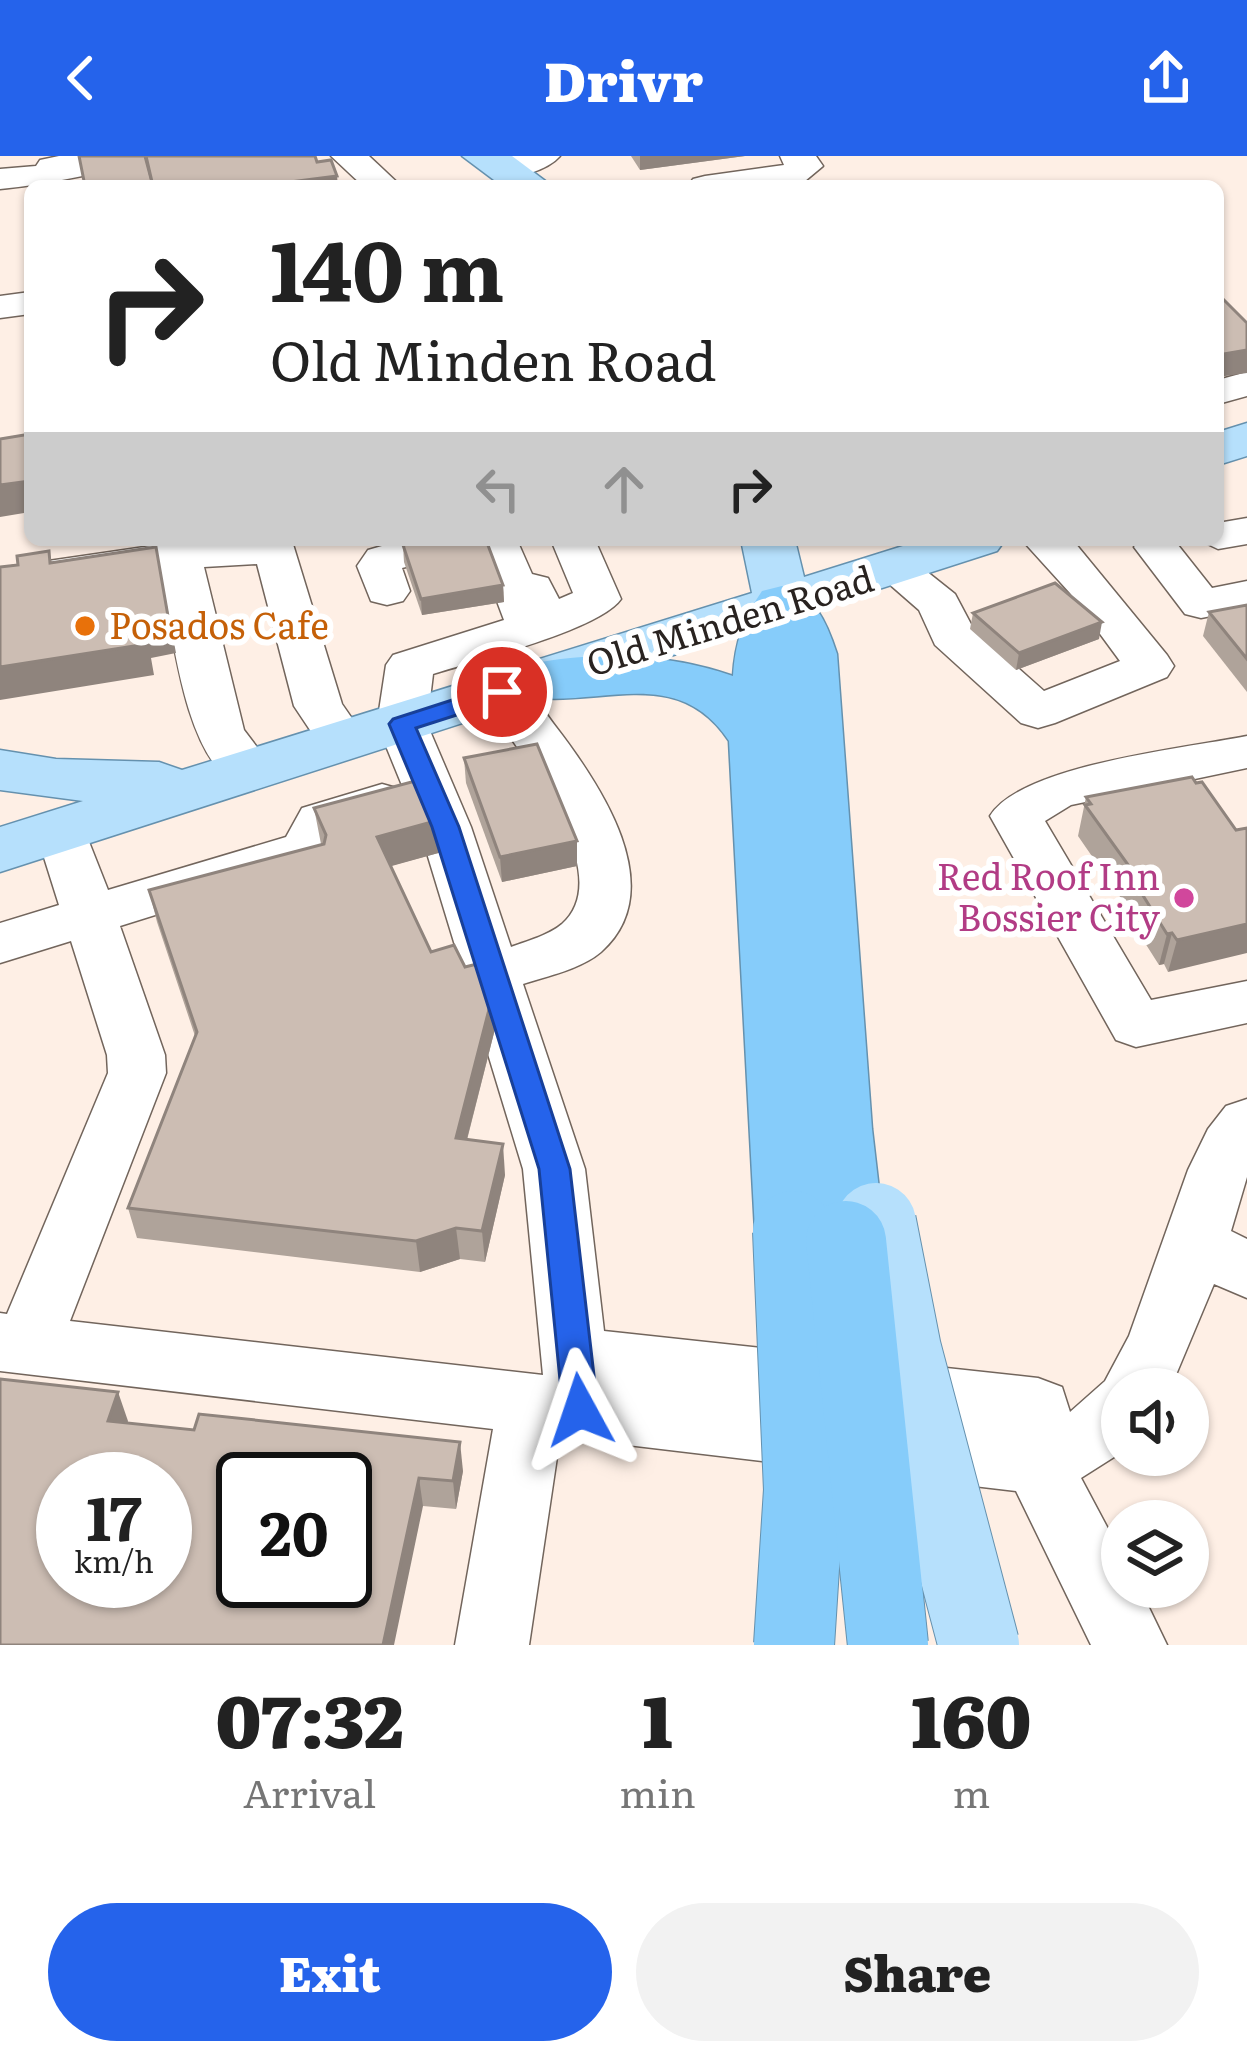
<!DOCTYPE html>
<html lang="en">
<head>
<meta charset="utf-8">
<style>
	body { margin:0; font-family:Literata,serif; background:#f2f2f2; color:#222; height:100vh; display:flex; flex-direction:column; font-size:45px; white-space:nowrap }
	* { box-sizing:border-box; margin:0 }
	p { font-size:39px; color:#767676 }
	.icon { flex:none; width:66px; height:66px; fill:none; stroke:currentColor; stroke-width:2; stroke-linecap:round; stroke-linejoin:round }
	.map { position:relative; height:1489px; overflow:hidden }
	.sheet { display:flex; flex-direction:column; background:#fff; flex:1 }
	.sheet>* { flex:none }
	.banner { position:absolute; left:24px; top:24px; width:1200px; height:366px; border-radius:18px; box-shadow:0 3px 9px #0004; background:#fff; color:#222; overflow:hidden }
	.tools { position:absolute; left:1101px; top:1212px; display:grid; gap:24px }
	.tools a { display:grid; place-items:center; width:108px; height:108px; border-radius:50%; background:#fff; box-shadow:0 3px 9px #0004; font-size:60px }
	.speed { position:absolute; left:36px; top:1296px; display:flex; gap:24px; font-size:60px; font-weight:700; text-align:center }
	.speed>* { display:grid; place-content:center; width:156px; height:156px; border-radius:50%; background:#fff; box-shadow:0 3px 9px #0004; line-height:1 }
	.speed small { font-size:30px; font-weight:400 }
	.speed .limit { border:6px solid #111; border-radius:18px; background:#fff; color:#111 }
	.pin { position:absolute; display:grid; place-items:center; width:102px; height:102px; color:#fff; margin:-51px; border:6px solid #fff; border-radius:50%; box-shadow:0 3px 12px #0007 }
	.me { position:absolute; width:132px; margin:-66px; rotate:355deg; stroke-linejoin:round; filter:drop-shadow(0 0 9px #0008) }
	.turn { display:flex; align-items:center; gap:42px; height:252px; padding:0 48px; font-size:54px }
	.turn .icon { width:156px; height:156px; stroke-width:2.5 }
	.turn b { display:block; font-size:84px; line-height:102px }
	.lanes { display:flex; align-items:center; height:114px; padding:0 48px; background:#0003; justify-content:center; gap:60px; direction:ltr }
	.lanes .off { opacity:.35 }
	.eta { display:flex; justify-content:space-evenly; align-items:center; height:204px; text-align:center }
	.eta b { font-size:72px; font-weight:800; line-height:84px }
	.cta { display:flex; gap:24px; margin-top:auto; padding:24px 48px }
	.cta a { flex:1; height:138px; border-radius:72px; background:#2563eb; color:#fff; font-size:48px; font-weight:800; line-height:138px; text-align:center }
	.cta a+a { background:#f2f2f2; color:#222 }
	header { display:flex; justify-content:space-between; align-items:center; height:156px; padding:0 48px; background:#2563eb; color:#fff; font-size:54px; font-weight:800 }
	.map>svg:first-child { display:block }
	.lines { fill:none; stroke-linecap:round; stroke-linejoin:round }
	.minor-casing { stroke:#72655c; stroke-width:3 }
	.major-casing { stroke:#6591ae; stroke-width:3 }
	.highway-casing { stroke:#6591ae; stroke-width:3 }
	.minor { fill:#fff; fill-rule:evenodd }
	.major { fill:#b6e0fc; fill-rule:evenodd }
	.highway { fill:#86ccfa; fill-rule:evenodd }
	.major-bridge-casing { stroke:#6591ae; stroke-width:82; stroke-linecap:butt }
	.highway-bridge-casing { stroke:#6591ae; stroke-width:82; stroke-linecap:butt }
	.major-bridge { stroke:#b6e0fc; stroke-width:80 }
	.highway-bridge { stroke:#86ccfa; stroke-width:80 }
	.wall { fill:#afa39a }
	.shaded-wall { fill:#8f847d }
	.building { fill:#ccbdb3; stroke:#8f847d; stroke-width:3; fill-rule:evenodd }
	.route { fill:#2563eb; stroke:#184099; stroke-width:3 }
	.food-dot { fill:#e8710a; stroke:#fff; stroke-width:4.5 }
	.hotel-dot { fill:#d1479c; stroke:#fff; stroke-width:4.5 }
	.labels { text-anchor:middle; stroke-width:12; stroke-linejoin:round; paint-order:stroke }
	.street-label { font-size:36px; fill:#292320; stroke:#fff }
	.food-label { font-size:36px; fill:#c56008; stroke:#fff; text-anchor:start }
	.hotel-label { font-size:36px; fill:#b23c85; stroke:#fff; text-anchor:end }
</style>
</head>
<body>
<header><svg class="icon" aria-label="back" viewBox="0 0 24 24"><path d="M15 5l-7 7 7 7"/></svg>Drivr<svg class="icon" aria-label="share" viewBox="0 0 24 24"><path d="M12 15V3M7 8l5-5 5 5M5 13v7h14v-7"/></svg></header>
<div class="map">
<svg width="1247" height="1489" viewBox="0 0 1247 1489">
	<rect width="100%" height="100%" fill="#feefe5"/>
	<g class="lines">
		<g class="minor-casing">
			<g id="minor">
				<path d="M59,0H161L156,7L144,10C92,16 50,29 0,33V13L36,10L40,4Z"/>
				<path d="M331,0H369L401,30H363Z"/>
				<path d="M509,0H560C547,15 512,25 492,20L487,13L492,6Z"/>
				<path d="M780,0H816L823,10L805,25L793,28L688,30L693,23L705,20L784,9Z"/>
				<path d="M30,136V158L0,162V140Z"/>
				<path d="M1247,216V240L1218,248V224Z"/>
				<path d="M1247,362V388L1218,393L1199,384H1218V367Z"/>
				<path d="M403,384H517L532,418L548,422L559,443L573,437L551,384H595L621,443C600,474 473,505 433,518L427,568L471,671L511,791C527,785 549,779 562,768C623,714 507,581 478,536L485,525C497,522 509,519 520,527C534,537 545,557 556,571C599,627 672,733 601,796C581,813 548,820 523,828L585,1013L604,1175L1038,1222L1062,1231L1070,1256L1105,1225L1129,1180L1188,1014L1208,973L1226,950L1247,943V1021L1231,1075L1247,1083V1142L1214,1128L1170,1233H1122V1296L1081,1322L1122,1399V1431H1139L1167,1489H1091L1016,1335L560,1281L529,1489H455L493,1273L0,1215V1157L7,1158L108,917L107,899L71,785L0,807V767L59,749L36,676L44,663L62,658L80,663L108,734L286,681L302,652L382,628L400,633L408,645L400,657L340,676L325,706L120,770L165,899L166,917L70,1165L543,1219L523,1013L419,671L377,568L386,509L393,499L504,464L480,400L442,402L402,412L410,435L403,445L387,449L371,445L357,410L368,394Z"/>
				<path d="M1022,384L1075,387L1167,499L1174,510L1167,521L1055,567L1038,572L1021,567L935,489L919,454L872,413L879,403L895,399L911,403L955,438L973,472L1044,535L1120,505L1070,437Z"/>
				<path d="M1139,384H1174L1212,432L1247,425V453L1201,462L1185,458L1134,391Z"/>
				<path d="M292,385L342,548L369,587L362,598L344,603L326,598L294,550L257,408L204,411L244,574L276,616L269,628C257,631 244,635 233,627C182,591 173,473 160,415L0,440V412L179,386Z"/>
				<path d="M1247,580V612L1071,649L1045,665L1151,844L1247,825V867L1136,891L1116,884L990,660C1021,609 1187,592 1247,580Z"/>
			</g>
		</g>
		<g class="major-casing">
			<g id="major">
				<path d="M462,0H512L552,30H502Z"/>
				<path d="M1247,267V300L1218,309V276Z"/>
				<path d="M741,384H795L804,421L922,384H1005L997,395L0,716V671L83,645L0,634V594L56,603L159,606L182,614L752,437Z"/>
			</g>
		</g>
		<g class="highway-casing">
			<path id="highway" d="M782,430C815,438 827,467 837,498L872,973L885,1085L873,1108L846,1117L819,1108L815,1099L793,1107L766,1097L755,1075L729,585C674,502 591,558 513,538L505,525L513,512C583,494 665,496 733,520C735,487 743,463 762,435Z"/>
		</g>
		<use href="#minor" class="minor"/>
		<use href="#major" class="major"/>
		<use href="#highway" class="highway"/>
		<g class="major-bridge-casing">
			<path id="major-bridge" d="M876,1067L901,1194L979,1489"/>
		</g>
		<g class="highway-bridge-casing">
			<g id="highway-bridge">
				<path d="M793,1075L804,1334L794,1489"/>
				<path d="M846,1085L888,1489"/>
			</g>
		</g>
		<use href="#major-bridge" class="major-bridge"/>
		<use href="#highway-bridge" class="highway-bridge"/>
	</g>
	<g class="wall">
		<path d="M631,0H745L640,14Z"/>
		<path d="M403,389L503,429L504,446L422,459L404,406Z"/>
		<path d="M1247,449V536L1203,480L1209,456Z"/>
		<path d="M973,457L1099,483L1016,514L970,473Z"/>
		<path d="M464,602L577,710L502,726L466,627Z"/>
		<path d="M1086,641L1236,674L1168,816L1164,808L1159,809L1126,757L1127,751L1078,680Z"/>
		<path d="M314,652L439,664L442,696L390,710L431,796L465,811L497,865L467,984L505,1019L485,1106L460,1103L420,1116L137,1082L128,1052L195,880L157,766L149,734L321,688Z"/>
		<path d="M128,1265V1267L463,1315L456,1353L423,1350L0,1489Z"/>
	</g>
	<g class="shaded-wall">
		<path d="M640,0H745L640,14Z"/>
		<path d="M337,20L338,30H259Z"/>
		<path d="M1247,194V217L1218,221V199Z"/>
		<path d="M30,325V356L0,361V329Z"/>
		<path d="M156,391L176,497L151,502L154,519L0,544V511Z"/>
		<path d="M503,429L504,446L422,459L421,443Z"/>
		<path d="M1102,466L1099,483L1016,514L1019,497Z"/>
		<path d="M439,664L442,696L381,713L377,681Z"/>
		<path d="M577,685V710L502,726L500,701Z"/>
		<path d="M1247,768V797L1168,816L1177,784Z"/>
		<path d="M1172,777L1164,808L1159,809L1167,778Z"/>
		<path d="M494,834L497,865L459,1014L456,982Z"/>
		<path d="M503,988L505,1019L485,1106L482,1075Z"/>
		<path d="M456,1072L460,1103L420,1116L416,1085Z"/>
		<path d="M118,1236L128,1265L119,1294L108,1265Z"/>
		<path d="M460,1286L463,1315L456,1353L453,1325Z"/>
		<path d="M419,1322L423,1350L394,1489H383Z"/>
	</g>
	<g class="building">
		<path d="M79,0H145L153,30H85Z"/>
		<path d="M146,0H315L317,6L331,4L337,20L259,30H153Z"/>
		<path d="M1218,138L1247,167V194L1218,199Z"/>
		<path d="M30,278V325L0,329V283Z"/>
		<path d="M435,384H486L503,429L421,443L403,389Z"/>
		<path d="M156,391L169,466L144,470L147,488L0,511V411L18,409L17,400L49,395L50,407Z"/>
		<path d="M1055,427L1102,466L1019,497L973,457Z"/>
		<path d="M1247,449V503L1209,456Z"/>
		<path d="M537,588L577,685L500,701L464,602Z"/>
		<path d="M1192,621L1196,627L1202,626L1236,674L1247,672V768L1177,784L1172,777L1167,778L1134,725L1139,724L1085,649L1091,648L1086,641Z"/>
		<path d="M419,624L439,664L377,681L431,796L454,789L465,811L481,807L494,834L456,982L503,988L482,1075L456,1072L416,1085L128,1052L197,876L149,734L324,688L326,679L314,652Z"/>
		<path d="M0,1223L118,1236L108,1265L194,1274L199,1258L460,1286L453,1325L419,1322L383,1489H0ZM63,1323H165V1425H63ZM243,1323H345V1425H243Z"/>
	</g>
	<path class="route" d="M502,528L514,536L510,542L416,572L459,671L570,1013L598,1254L593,1264L580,1269L568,1264L563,1254L539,1013L432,671L389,568L393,563Z"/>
	<circle class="food-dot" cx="85" cy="470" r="12"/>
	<circle class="hotel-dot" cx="1184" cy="742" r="12"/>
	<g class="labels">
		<g class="street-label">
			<text transform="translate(730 465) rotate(-17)" y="13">Old Minden Road</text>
		</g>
		<g class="food-label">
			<text x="109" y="483">Posados Cafe</text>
		</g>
		<g class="hotel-label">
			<text x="1160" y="734">Red Roof Inn<tspan x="1160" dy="41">Bossier City</tspan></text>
		</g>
	</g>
</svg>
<div class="tools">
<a><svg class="icon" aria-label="sound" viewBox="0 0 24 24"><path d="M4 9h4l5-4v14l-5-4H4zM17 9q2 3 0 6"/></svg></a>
<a><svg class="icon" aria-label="layers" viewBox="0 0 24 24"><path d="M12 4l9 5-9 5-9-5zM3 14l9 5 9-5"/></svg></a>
</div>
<div class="speed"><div>17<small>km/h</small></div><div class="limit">20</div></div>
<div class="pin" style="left:502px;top:536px;background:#d93025"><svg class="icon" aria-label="arrive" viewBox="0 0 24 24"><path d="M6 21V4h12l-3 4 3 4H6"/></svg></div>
<svg class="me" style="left:580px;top:1254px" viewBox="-20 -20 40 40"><path d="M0-17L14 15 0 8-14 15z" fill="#2563eb" stroke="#fff" stroke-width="4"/></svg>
<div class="banner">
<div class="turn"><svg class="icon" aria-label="right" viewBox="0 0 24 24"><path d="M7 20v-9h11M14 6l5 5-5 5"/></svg><div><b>140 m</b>Old Minden Road</div></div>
<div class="lanes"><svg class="icon off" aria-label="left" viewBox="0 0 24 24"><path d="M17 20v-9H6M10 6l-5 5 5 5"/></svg><svg class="icon off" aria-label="ahead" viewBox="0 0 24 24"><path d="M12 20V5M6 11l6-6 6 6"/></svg><svg class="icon" aria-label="right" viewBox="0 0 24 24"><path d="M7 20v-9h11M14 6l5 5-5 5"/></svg></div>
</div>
</div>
<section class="sheet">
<div class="eta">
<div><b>07:32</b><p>Arrival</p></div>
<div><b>1</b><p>min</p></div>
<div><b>160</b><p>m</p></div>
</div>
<div class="cta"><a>Exit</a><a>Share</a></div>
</section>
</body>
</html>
